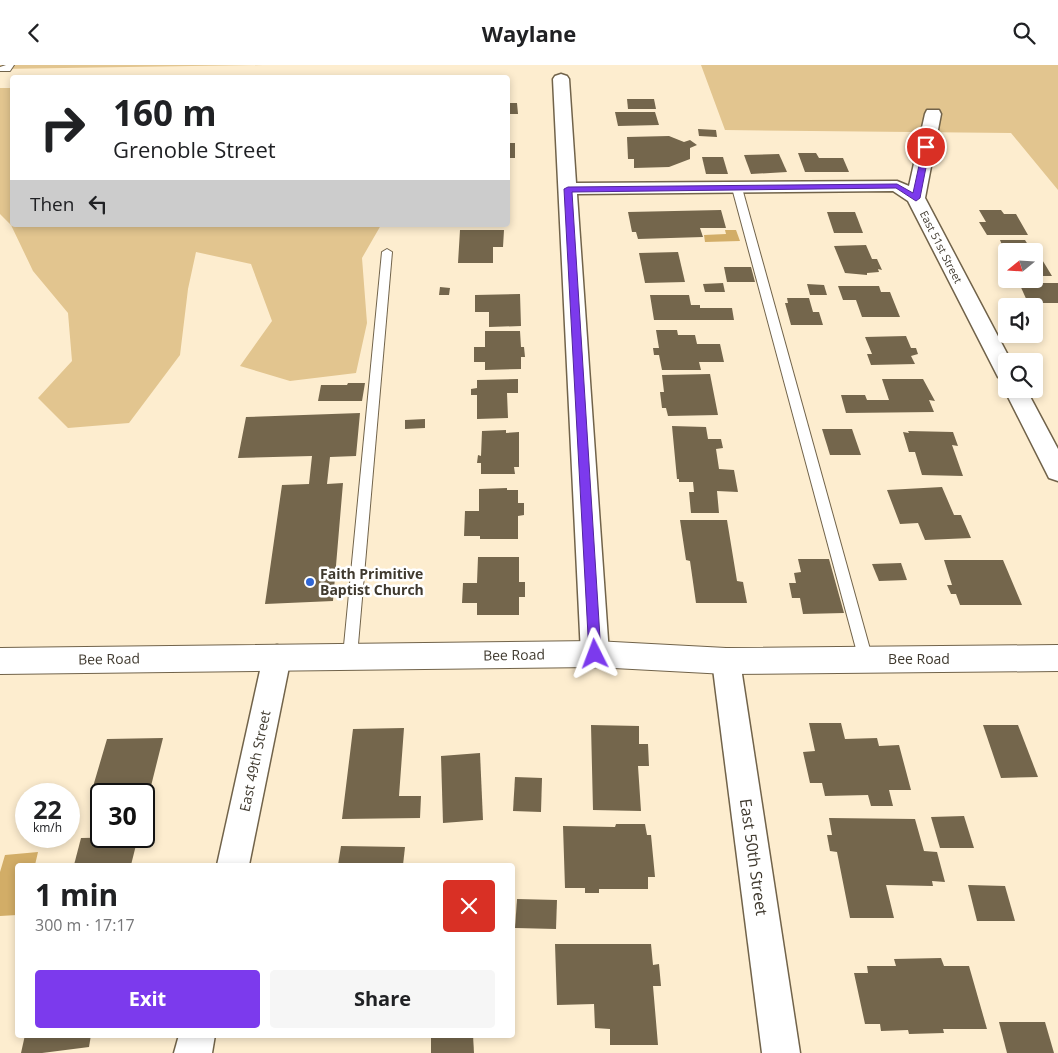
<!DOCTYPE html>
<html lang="en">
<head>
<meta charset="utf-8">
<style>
	body { margin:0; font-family:"Open Sans",sans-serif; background:#f6f6f6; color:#202124; height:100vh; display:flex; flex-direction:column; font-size:19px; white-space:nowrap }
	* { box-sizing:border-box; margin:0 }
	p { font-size:16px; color:#757577 }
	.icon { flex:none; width:28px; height:28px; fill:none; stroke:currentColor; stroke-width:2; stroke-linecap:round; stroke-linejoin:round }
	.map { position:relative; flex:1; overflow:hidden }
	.panel { position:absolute; left:15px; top:798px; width:500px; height:175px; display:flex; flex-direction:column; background:#fff; border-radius:5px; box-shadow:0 2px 8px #0003 }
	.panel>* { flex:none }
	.banner { position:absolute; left:10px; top:10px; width:500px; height:152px; border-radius:5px; box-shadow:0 2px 8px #0003; background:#fff; color:#202124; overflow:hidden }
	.needle { width:32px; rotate:252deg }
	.buttons { position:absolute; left:998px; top:178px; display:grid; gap:10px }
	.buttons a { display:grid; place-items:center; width:45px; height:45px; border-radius:5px; background:#fff; box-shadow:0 2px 8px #0003; font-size:25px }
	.speed { position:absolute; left:15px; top:718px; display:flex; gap:10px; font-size:25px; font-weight:700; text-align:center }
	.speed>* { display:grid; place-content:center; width:65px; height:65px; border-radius:50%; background:#fff; box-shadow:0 2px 8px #0003; line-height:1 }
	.speed small { font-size:12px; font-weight:400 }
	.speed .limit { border:2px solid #111; border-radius:8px; background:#fff; color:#111 }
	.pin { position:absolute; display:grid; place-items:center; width:42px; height:42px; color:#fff; margin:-21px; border:2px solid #fff; border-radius:50%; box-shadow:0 1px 5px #0007 }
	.me { position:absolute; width:55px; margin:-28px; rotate:357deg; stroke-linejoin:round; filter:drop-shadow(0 0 4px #0008) }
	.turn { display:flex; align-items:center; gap:18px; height:105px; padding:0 20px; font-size:22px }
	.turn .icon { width:65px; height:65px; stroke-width:2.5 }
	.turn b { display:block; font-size:35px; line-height:42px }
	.then { display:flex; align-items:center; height:48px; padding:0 20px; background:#0003; gap:10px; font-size:19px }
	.round { display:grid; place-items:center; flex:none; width:52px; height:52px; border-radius:5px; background:#f6f6f6 }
	.head { display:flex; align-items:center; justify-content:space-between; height:85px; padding:0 20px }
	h1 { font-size:30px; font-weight:700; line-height:38px }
	.primary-button { display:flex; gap:10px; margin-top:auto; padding:10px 20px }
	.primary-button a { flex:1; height:58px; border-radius:5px; background:#7c3aed; color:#fff; font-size:20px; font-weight:700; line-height:58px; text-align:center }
	.primary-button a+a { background:#f6f6f6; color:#202124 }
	header { display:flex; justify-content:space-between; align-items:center; height:65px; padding:0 20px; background:#fff; font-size:22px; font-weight:700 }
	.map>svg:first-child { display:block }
	.green { fill:#e2c58f }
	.water { fill:#d2ad67 }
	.building { fill:#74664c }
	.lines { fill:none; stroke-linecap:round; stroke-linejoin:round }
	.service-casing { stroke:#71634a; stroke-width:2 }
	.minor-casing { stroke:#71634a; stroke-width:3 }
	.secondary-casing { stroke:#71634a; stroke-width:2 }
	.service { fill:#fff; fill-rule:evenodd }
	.minor { fill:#fff; fill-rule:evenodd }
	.secondary { fill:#fff; fill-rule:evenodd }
	.route { fill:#7c3aed; stroke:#51269a }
	.poi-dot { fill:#3066d5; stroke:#fff; stroke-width:2 }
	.labels { text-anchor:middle; stroke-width:5; stroke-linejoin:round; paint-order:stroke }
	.far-street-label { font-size:11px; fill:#3f392e; stroke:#fff }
	.poi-label { font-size:14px; font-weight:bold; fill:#3f392e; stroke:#fff; text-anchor:start }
	.street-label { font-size:14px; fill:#3f392e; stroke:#fff }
	.near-street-label { font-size:16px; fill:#3f392e; stroke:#fff }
</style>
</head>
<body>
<header><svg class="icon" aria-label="back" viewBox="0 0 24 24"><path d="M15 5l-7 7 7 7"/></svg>Waylane<svg class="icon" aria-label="search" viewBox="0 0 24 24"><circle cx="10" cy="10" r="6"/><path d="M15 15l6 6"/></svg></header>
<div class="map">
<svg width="1058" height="988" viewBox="0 0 1058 988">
	<rect width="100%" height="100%" fill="#fdedcf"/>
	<g class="green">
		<path d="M0,0H263L0,4Z"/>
		<path d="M701,0H1058V125L1011,68L725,65Z"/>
		<path d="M0,23H12V160H381L362,193L367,258L356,308L290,316L240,301L272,256L251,199L196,187L188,224L180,290L129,358L68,363L38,333L72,296L68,248L33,206L11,160L0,149Z"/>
	</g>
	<g class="water">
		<path d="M725,165H736L740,176L705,177L704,170L726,169Z"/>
		<path d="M38,787L35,800H18L17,850L0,851V807L5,790Z"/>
	</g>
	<g class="building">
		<path d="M627,34H654L656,44H628Z"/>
		<path d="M508,38H517L518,49H508Z"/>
		<path d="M615,47H655L659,60L618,61Z"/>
		<path d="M698,64L716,65L717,72L699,71Z"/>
		<path d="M669,71L684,77L690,75L697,80L690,83V94L669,102L634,103V94H628L627,72Z"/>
		<rect x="508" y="78" width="7" height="15"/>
		<path d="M798,88H816L819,93H843L849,107H805Z"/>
		<path d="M779,89L787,107L751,109L744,90Z"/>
		<path d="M702,92H723L728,109H706Z"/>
		<path d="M721,145L726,163H700L703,172L638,174L636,167H632L628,147Z"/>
		<path d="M979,145H1001L1004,149H1016L1028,170H987L979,157H986Z"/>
		<path d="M827,147H855L863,168H834Z"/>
		<path d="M460,165H504L503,182H493V198H458Z"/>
		<path d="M1000,175H1025L1030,183H1035L1052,211H1034V186H1006V190Z"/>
		<path d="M866,180L872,194H877L882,205L878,204L879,207L867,208V210L845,208L834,181Z"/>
		<path d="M678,187L685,217L645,218L639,188Z"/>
		<path d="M724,202H751L755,217H727Z"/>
		<path d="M723,218L725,227H705L703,219Z"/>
		<path d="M1019,218H1058V238H1028Z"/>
		<path d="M807,219L824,220L827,230H810Z"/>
		<path d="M838,221H879L881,227H890L900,252H862L856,235H843Z"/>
		<path d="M440,222L450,223L449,230H439Z"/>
		<path d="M520,229L521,261L489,262V247H475V230Z"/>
		<path d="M650,230H689L691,240H700V243H732L734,255H654Z"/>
		<path d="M787,233H809L813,247H819L823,260H791L785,238H788Z"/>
		<path d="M656,265H677L678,270H695L697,279H720L724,297H699L701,305H662L659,290H654L653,283H659Z"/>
		<path d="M485,266H520L521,282H524L525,292H521V304L485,305V297H474V282H485Z"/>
		<path d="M906,271L911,283H916L918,289L911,291L915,299L871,300L867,289H872L865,272Z"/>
		<path d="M710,309L718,350L668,351L666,343H662L660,327H664L662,310Z"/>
		<path d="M518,314V328H507L508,353L477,354V330H471V324L477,323V315Z"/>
		<path d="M882,314H923L935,336L929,335L934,347L846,348L841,330H865L867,335H889Z"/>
		<path d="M348,318H365L362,336H318L321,320H347Z"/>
		<path d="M360,348L356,391L330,392L327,419L343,418L333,536L265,539L282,420L309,419L312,391L238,393L246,352Z"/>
		<path d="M425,354V363L405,364V355Z"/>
		<path d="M672,361L706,362L708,374H721L723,383L716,384L719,404L734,405L738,427L717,426L719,448H691L689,427H694L693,417H679V414H677Z"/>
		<path d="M822,364H852L861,390H830Z"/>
		<path d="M506,365V368L519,367V402H514L515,409H481V398H477L478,390L481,391L482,366Z"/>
		<path d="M908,366L953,367L958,381L952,380L963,411L922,410L915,387H909L903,367L909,368Z"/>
		<path d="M942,422L954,450H961L971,473L925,475L918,458L900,459L887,425Z"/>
		<path d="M507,423V425H518V438H524V450L518,451V474H480V471H464L465,446H479V424Z"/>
		<path d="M680,455H727L737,516L743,517L747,538H696L690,496L686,495Z"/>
		<path d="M478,492H519V517H525V532H519V550H477V538H462L463,518H477Z"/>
		<path d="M798,494H829L844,548L803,549L800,533H792L789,518H796L794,508L801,507Z"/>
		<path d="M944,495H1003L1022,540H960L956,529H951L947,520H952Z"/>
		<path d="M901,498L907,515L879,516L872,499Z"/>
		<path d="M809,658H841L845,674L877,673L879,681L899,680L911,725H889L893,741H871L868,730L825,731L822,718H810L803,687L815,686Z"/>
		<path d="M591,660L639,661V679H648L649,701H638L641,746L593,745Z"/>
		<path d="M983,660H1018L1038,712L1001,713Z"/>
		<path d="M404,663L399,731H421L420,753L342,754L353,664Z"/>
		<path d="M163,673L144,749V729H101V760H90L100,725H92L107,674Z"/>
		<path d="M480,688L483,755L443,758L441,691Z"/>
		<path d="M515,712L542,713L541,747L513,746Z"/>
		<path d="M964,751L974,783H940L931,752Z"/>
		<path d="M829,753L915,754L924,786L937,787L945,817L932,816L933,821L886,820L894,853H850L837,787L830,786L827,770H832Z"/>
		<path d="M616,759H645L647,770H651L655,812H648V824H599V828H585V823H565L563,761L615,762Z"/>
		<path d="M138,772L131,800H74L81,773Z"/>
		<path d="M341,781L405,782L403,800H338Z"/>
		<path d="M968,820L1005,821L1015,856H977Z"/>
		<path d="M517,834L557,835L556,864L515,863Z"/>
		<path d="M555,879H651L653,900L659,899L661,921H653L658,980H610V964L595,963L594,939L557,940Z"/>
		<path d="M941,893L944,901H969L987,964H943L944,968L909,969L908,965L881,966L880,959H865L854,908H868L867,901H896L894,894Z"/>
		<path d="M999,957H1045L1054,988H1007Z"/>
		<path d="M25,970H91L89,982L42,988H21Z"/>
		<path d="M431,970H473L474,988H431Z"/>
	</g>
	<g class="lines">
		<g class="service-casing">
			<g id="service">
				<path d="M6,0H14L10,6H0V2Z"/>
				<path d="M737,120L742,123L873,595L871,600L866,601L861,600L859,595L732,123Z"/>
				<path d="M387,184L392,187L357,591L355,596L350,597L345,596L343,591L382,187Z"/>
			</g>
		</g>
		<g class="minor-casing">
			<g id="minor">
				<path d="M561,9L567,11L569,14L576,118L897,116L909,121L925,49L927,45H939L941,49L925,133L1011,296H1006V314L998,312L908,136L893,126L577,129L609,589L605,598L595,601L585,598L581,589L553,14L555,11Z"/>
				<path d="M1006,320V324H1026L1058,384V416L1049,413L1046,407L1004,324Z"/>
				<path d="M277,580L287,583L291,592L249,800H217L263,592L267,583Z"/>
				<path d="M726,584L736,587L740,596L800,988H762L712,596L716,587Z"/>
				<path d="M179,970H215L212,988H174Z"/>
			</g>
		</g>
		<g class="secondary-casing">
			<path id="secondary" d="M595,576L726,583L1058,580V606L726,609L595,602L0,609V583Z"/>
		</g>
		<use href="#service" class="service"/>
		<use href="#minor" class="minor"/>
		<use href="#secondary" class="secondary"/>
	</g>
	<path class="route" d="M926,80L930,82L920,133L916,136L896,123L572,127L601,589L599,593L595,594L591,593L589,589L564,124L568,122L897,119L913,128L923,82Z"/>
	<circle class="poi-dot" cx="310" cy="517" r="5"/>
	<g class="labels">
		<g class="far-street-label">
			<text transform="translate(941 182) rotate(63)" y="4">East 51st Street</text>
		</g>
		<g class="poi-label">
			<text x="320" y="514">Faith Primitive<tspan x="320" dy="16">Baptist Church</tspan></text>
		</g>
		<g class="street-label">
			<text transform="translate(514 590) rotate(-1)" y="5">Bee Road</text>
			<text transform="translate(109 594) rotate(-1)" y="5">Bee Road</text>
			<text x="919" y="599">Bee Road</text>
			<text transform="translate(255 696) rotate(-78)" y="5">East 49th Street</text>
		</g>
		<g class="near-street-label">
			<text transform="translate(754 792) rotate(82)" y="6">East 50th Street</text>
		</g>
	</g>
</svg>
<div class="buttons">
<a><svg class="needle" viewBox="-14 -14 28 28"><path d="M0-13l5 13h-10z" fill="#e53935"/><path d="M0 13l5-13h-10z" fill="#757577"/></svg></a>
<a><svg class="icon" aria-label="sound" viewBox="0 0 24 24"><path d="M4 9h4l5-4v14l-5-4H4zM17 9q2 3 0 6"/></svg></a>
<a><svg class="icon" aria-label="search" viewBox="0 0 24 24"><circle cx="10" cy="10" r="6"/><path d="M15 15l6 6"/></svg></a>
</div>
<div class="speed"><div>22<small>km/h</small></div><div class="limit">30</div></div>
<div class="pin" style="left:926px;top:82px;background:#d93025"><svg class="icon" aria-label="arrive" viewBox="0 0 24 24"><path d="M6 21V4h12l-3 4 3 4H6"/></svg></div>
<svg class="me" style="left:595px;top:589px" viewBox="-20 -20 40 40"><path d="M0-17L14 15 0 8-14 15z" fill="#7c3aed" stroke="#fff" stroke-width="4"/></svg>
<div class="banner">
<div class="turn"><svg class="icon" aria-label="right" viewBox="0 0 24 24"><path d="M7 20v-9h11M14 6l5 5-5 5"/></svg><div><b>160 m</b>Grenoble Street</div></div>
<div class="then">Then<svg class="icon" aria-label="left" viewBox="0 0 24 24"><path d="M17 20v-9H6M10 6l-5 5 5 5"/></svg></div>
</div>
<section class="panel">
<div class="head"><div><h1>1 min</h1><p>300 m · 17:17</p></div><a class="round" style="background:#d93025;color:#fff"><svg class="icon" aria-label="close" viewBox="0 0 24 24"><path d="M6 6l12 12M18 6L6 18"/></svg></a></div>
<div class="primary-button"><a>Exit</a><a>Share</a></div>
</section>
</div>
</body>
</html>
